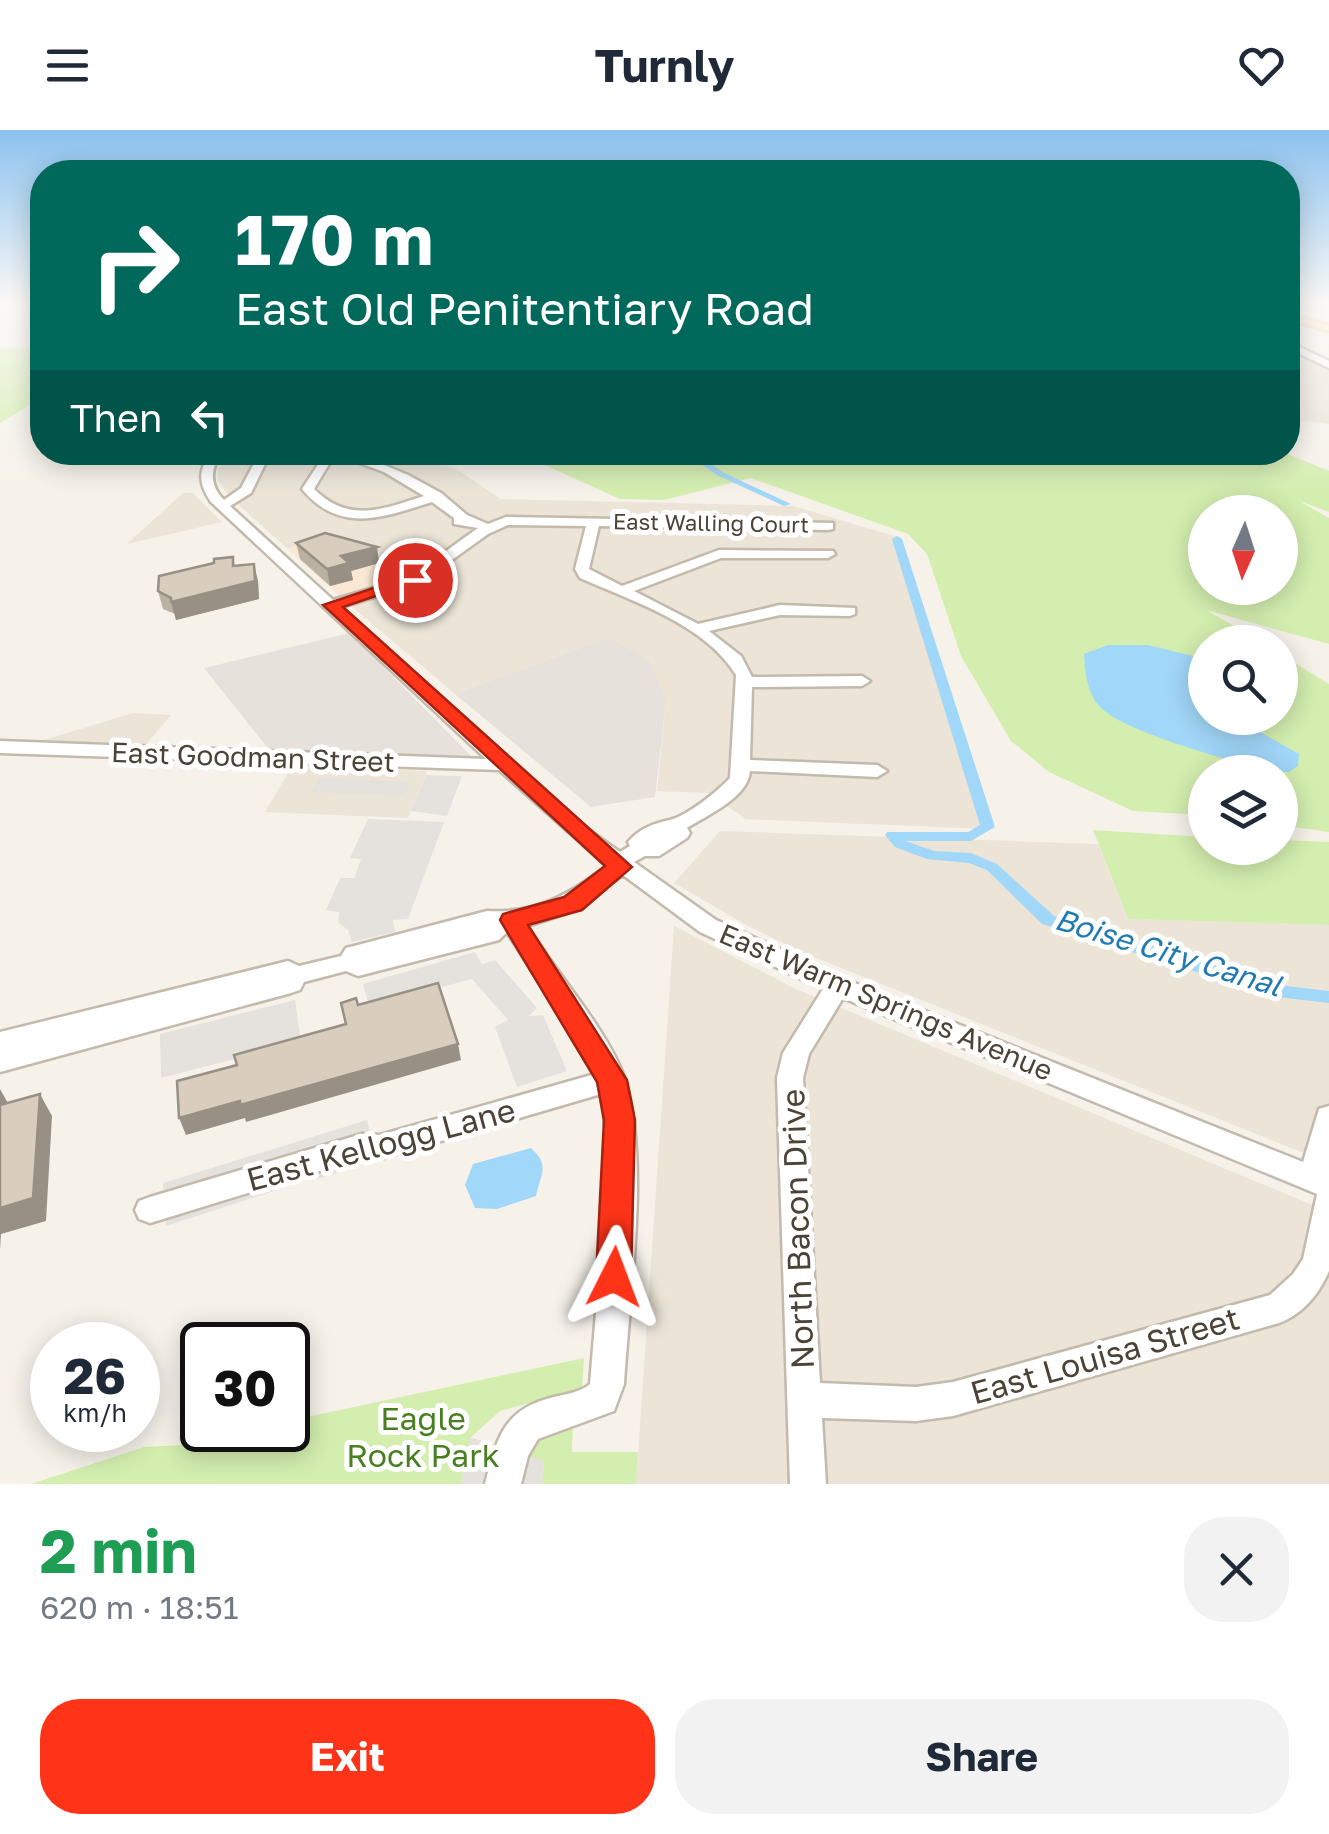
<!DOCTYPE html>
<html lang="en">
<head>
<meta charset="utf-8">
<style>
	body { margin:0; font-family:"Golos Text",sans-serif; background:#f2f2f3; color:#1f2937; height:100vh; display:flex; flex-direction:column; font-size:38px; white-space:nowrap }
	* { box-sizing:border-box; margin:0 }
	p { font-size:32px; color:#747a83 }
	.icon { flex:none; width:55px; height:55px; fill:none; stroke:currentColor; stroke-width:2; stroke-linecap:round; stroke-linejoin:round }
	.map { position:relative; height:1354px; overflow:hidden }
	.side { display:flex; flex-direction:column; background:#fff; flex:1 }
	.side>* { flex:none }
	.guide { position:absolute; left:30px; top:30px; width:1270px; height:305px; border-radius:40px; box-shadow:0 5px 25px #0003; background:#00695c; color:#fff; overflow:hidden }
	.needle { width:65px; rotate:183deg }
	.buttons { position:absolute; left:1188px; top:365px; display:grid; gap:20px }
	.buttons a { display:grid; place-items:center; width:110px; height:110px; border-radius:50%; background:#fff; box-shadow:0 5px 25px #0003; font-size:50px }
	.speed { position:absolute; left:30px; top:1192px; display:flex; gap:20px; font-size:50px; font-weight:700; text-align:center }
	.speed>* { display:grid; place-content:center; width:130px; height:130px; border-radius:50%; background:#fff; box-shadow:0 5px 25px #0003; line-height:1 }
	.speed small { font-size:25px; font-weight:400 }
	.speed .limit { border:5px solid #111; border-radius:15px; background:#fff; color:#111 }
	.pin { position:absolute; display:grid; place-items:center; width:85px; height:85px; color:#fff; margin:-42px; border:5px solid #fff; border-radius:50%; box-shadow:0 2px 10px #0007 }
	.me { position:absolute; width:110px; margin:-55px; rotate:3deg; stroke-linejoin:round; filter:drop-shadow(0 0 8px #0008) }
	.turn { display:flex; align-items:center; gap:35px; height:210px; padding:0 40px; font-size:45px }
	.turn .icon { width:130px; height:130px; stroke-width:2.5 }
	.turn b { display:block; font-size:70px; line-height:85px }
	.then { display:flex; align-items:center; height:95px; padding:0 40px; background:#0003; gap:20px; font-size:38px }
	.round { display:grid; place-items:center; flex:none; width:105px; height:105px; border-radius:40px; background:#f2f2f3 }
	.overview { display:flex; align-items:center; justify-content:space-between; height:170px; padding:0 40px }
	h1 { font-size:60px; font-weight:700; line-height:75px; color:#1e9e55 }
	.cta { display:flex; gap:20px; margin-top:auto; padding:20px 40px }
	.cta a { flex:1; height:115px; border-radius:40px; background:#ff3318; color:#fff; font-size:40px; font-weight:700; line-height:115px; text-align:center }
	.cta a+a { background:#f2f2f3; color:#1f2937 }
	header { display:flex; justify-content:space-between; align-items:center; height:130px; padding:0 40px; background:#fff; font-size:45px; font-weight:700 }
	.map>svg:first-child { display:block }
	.residential { fill:#ebe4d7 }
	.commercial { fill:#fae8d4 }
	.industrial { fill:#e6e1db }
	.green { fill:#d4eeaf; fill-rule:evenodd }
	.parking { fill:#e5e2de }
	.water { fill:#a1d7f9 }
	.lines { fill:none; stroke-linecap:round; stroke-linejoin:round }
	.canal { fill:#a1d7f9; fill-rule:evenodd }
	.minor-casing { stroke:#c3baab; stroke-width:5 }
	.major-casing { stroke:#f1c05d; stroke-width:5 }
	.minor { fill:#fff; fill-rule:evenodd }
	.major { fill:#ffdf9a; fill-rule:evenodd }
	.wall { fill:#bbb1a3 }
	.shaded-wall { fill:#989085 }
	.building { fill:#d9cebe; stroke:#989085; stroke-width:2.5 }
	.route { fill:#ff3318; stroke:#a62110; stroke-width:2.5 }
	.labels { text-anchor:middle; stroke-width:10; stroke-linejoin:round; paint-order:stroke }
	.far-street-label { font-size:22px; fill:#4c4337; stroke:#fff }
	.street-label { font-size:28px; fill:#4c4337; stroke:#fff }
	.water-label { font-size:30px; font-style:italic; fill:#207ab3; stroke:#fff }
	.near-street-label { font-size:32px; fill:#4c4337; stroke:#fff }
	.near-park-label { font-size:32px; fill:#487f21; stroke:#fff }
</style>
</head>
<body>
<header><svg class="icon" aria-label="menu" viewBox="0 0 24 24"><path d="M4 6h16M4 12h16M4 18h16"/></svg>Turnly<svg class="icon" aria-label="heart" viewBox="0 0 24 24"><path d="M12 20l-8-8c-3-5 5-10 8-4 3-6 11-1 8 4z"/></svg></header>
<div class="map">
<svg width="1329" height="1354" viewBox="0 0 1329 1354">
	<rect width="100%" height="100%" fill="#f6f2ea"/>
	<g class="residential">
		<path d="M1288,218L1329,238V294L1288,289Z"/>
		<path d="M228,323H415L458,340L501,369L793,376L901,408L986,699L746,689L708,663L657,661L666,572L608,508L455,564L343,469L308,413L288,419L232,369L218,351V339Z"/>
		<path d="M183,363H193L222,392L127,414Z"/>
		<path d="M133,583L171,585L143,618L31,614Z"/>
		<path d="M292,636L427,641L408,688L265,682Z"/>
		<path d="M720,701L1098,714L1128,789L1329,795V1033L804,823L748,796L674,753Z"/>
		<path d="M674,796L796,859L1329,1082V1354H636Z"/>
	</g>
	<path class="commercial" d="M307,413L419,441L343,469L288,419Z"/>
	<g class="industrial">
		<path d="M350,503L473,628L271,622L204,538Z"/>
		<path d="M608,508L649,530L666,572L655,667L591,677L455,564Z"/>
	</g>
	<g class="green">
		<path d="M0,218L42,219V268L0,293Z"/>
		<path d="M1283,322L1329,341V382L1299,371L1329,388V514L1206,480L1262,512H1205V588H1280V524L1329,554V702L1280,695V642H1205V685L1133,681L1049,642L1011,611L961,526L927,424L908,404L751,348L664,370L620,369L518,323ZM1205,382H1280V458H1205Z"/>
		<path d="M1093,700L1205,707V718H1280V710L1329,712V795L1128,789Z"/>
		<path d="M584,1228L582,1259L500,1281L471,1307L461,1354H31L144,1317L182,1315L249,1300H288V1291Z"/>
		<path d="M573,1293L572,1322H638L636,1354H542L544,1331L524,1327L526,1308Z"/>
	</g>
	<g class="parking">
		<path d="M426,645L462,646L447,686L411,681Z"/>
		<path d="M319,648L410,652L404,666L312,662Z"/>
		<path d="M368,689L444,692L408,789L393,790L395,802L352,812L348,800L338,792L339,782L326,780L340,748H354L361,729L350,728Z"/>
		<path d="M475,822L482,834L495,830L537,878L529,886L543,885L567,941L517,957L495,897L508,890L472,849L369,876L363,854Z"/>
		<path d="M295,870L301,912L161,948L160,904Z"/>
		<path d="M367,990L370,1002L357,1006L363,1035L308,1052L306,1040L281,1047L283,1058L166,1096L163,1053Z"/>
		<path d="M470,1307L544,1331L542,1354H461Z"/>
	</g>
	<g class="water">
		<path d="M1108,515H1148L1205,529V588H1235L1299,624L1298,636L1289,642H1266C1227,628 1124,603 1099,576C1087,562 1085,542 1084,524Z"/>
		<path d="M531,1018C551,1036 540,1045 536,1066L497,1079L475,1078L465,1055L473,1034Z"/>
	</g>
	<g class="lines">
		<g class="canal">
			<path d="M683,322H693L724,343L791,374L784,376L717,345Z"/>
			<path d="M897,406L902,409L995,697L971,711H905L934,721L971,723L997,734L1054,786L1278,855L1329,861V873L1278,867L1042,794L987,740L969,733L927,729L895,717L885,705L887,702H968L980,695L892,409Z"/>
		</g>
		<g class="minor-casing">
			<g id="minor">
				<path d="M1295,215L1329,231V238L1292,220Z"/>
				<path d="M211,322H222C210,339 209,355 224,370L241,358L260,322H271L251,363L230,376L333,470L410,447L478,398L454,394V388L432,372C384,387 340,405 302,359L321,330L333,322H353L408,345L441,363L467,385L488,394L506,387L833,393V399L828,400L599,396L589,439L622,456L719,420L833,421L835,424L828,428H721L634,461L698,494L780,475L855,478V484L850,486L780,485L709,501L741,526L752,547L862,546L870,551L862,556L752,557L750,630L877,635L887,641L877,647L750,641C748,668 707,685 687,698L690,703L687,708L659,726H645L634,732L716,790L847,850L1303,1032L1319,979L1329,976V1141C1319,1164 1303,1184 1279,1193L953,1286L916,1291L822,1288L826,1354H790L777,948L783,923L823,859L700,802L623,745L567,783L527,796C554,840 610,903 625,950C650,1030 629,1168 624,1254L614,1281L538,1309L528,1326L521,1354H485C497,1308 503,1279 554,1267C566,1264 581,1262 590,1254L607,1051V1009L601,964L380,1029L362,1028L150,1093L139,1089L135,1080L139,1071L150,1067L362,1004L380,1005L595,944L579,913L507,802L499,810L358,846L346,841L304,852L300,860L291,863L0,942V902L288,831L299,836L341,826L346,818L354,816L487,781C535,784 569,765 607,736L499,640L0,623V611L486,629L211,372C198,353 198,341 211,322ZM343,327L384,342L424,366C383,379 349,394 314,359L329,334ZM508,395L586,396L575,439L580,448C632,471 705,494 736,545L730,648C718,661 687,686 670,690C654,693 639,699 628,712L630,716L620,722L583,696L341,477L420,453L488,404ZM843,868L1317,1064L1303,1129L1293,1144L1270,1165L953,1252L916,1257L820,1253L803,948L809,924Z"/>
			</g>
		</g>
		<g class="major-casing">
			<path id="major" d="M1288,184L1329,195V201L1288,190Z"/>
		</g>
		<use href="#minor" class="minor"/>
		<use href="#major" class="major"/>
	</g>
	<g class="wall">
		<path d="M296,413L377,417L379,433L351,441L353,450L330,456L300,429Z"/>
		<path d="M233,427L235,436L258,451L259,469L176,490L175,484L163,479L158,461Z"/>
	</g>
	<g class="shaded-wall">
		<path d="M377,417L379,433L351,441L353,450L330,456L327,439L341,426Z"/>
		<path d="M254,434L258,451L259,469L176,490L171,472Z"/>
		<path d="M458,914L461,930L246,992L245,988L186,1005L179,988Z"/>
		<path d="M0,959L13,982L0,978Z"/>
		<path d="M40,964L52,986L46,1091L1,1104L0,1120V1078Z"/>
	</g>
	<g class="building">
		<path d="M325,403L377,417L341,426L349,433L327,439L296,413Z"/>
		<path d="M233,427V436L254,434L255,451L171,472V468L158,461L159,446L214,433V429Z"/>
		<path d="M438,853L458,914L240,975V971L179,988L177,951L237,935L234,925L346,894L341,873L356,868L358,875Z"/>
		<path d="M40,964L33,1068L0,1078V975Z"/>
	</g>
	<linearGradient id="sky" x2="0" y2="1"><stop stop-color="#8bc2ef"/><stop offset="0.48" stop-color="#fbf9f6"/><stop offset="1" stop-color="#fbf9f6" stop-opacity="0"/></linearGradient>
	<rect width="1329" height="363" fill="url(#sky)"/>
	<path class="route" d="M409,446L423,450L343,477L632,737L582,780L528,795L627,950L635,990L631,1147L626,1159L614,1164L601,1159L596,1147L604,990L597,952L500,790L503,784L564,767L605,736L323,475Z"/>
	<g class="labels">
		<g class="far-street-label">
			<text transform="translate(711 393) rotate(1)" y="8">East Walling Court</text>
		</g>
		<g class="street-label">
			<text transform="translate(253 627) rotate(2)" y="10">East Goodman Street</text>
			<text transform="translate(886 872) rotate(23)" y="10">East Warm Springs Avenue</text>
		</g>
		<g class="water-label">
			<text transform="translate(1168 823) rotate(17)" y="10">Boise City Canal</text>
		</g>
		<g class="near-street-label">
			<text transform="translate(381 1015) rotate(-15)" y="11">East Kellogg Lane</text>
			<text transform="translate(798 1099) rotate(-92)" y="11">North Bacon Drive</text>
			<text transform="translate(1105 1226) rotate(-16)" y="11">East Louisa Street</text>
		</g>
		<g class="near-park-label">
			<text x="423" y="1300">Eagle<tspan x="423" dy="37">Rock Park</tspan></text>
		</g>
	</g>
</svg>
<div class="buttons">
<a><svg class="needle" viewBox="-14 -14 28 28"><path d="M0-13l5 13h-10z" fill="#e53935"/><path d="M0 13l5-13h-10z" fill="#747a83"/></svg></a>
<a><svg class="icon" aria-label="search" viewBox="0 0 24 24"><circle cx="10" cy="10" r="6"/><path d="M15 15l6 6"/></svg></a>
<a><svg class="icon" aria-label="layers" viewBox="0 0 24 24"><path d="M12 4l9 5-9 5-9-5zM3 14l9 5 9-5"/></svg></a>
</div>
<div class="speed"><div>26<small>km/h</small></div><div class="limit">30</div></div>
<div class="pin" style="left:415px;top:450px;background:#d93025"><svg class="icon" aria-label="arrive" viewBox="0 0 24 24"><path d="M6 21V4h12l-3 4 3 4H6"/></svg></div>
<svg class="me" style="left:614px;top:1147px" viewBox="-20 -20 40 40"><path d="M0-17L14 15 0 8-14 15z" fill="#ff3318" stroke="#fff" stroke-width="4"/></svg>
<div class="guide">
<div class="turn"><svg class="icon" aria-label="right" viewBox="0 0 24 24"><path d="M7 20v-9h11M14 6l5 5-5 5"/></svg><div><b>170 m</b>East Old Penitentiary Road</div></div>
<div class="then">Then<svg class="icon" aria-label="left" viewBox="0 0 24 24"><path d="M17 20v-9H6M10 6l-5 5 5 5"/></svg></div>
</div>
</div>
<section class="side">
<div class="overview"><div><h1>2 min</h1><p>620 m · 18:51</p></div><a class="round"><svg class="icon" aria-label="close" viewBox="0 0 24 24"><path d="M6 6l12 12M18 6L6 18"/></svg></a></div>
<div class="cta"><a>Exit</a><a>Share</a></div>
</section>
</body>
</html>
